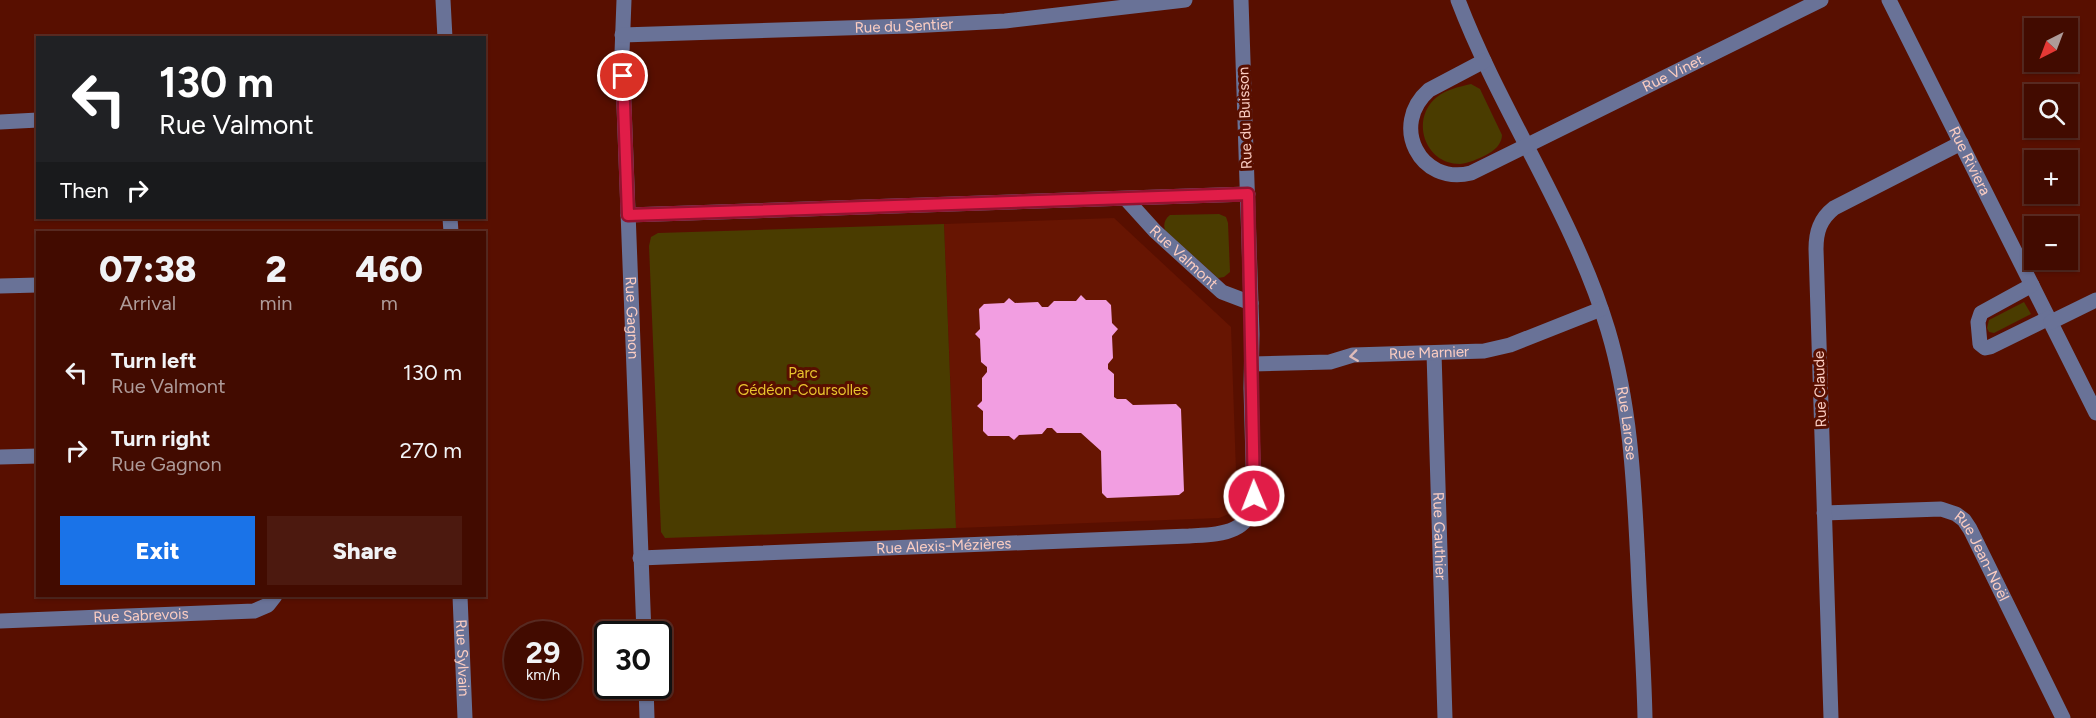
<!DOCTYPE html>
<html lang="en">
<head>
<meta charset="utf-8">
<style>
	body { margin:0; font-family:Figtree,sans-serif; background:#4c190f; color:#f1f3f6; height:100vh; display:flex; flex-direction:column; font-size:22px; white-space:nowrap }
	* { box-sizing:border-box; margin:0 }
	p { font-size:20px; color:#ae9b99 }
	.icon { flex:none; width:33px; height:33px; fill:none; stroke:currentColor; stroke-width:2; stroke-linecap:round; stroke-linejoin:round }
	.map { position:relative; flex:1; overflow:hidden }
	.panel { position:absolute; left:36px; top:231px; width:450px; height:366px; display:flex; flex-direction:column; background:#420b00; border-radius:0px; box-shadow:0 2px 4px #0004,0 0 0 2px #5a2b22 }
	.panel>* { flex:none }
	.hud { position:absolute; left:36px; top:36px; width:450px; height:183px; border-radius:0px; box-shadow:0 2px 4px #0004,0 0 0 2px #5a2b22; background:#202124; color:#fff; overflow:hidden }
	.needle { width:39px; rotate:222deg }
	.tools { position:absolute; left:2024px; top:18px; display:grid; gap:12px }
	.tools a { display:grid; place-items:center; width:54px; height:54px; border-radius:0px; background:#420b00; box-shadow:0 2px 4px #0004,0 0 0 2px #5a2b22; font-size:30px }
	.speed { position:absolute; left:504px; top:621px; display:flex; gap:12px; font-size:30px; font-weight:700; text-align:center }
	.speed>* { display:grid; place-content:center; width:78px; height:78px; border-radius:50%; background:#420b00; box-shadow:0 2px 4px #0004,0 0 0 2px #5a2b22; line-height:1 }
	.speed small { font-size:15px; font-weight:400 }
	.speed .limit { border:3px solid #111; border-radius:9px; background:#fff; color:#111 }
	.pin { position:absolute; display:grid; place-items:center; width:51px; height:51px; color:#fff; margin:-26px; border:3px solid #fff; border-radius:50%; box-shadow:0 2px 6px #0007 }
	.me { position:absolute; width:66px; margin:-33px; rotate:359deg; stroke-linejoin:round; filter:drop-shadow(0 0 4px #0008) }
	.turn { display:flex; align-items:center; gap:21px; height:126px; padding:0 24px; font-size:27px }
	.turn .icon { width:78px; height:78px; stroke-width:2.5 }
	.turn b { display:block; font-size:42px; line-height:51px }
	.then { display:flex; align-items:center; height:57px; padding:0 24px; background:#0003; gap:12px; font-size:22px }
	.eta { display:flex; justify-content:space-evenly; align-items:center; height:102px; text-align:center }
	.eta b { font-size:36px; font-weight:800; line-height:42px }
	.action { display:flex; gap:12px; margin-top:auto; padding:12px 24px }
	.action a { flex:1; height:69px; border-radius:0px; background:#1a73e8; color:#fff; font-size:24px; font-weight:800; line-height:69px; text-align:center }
	.action a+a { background:#4c190f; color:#f1f3f6 }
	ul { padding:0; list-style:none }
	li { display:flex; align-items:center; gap:18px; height:78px; padding:0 24px }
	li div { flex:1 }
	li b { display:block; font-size:22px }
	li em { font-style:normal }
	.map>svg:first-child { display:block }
	.built { fill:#671502 }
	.green { fill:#4a3c00 }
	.building { fill:#f29ee1 }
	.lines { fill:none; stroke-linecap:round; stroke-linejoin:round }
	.minor { stroke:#697297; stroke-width:15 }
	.oneway { stroke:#debbb9 }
	.route-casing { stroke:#92132f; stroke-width:15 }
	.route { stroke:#e11d48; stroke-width:10 }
	.labels { text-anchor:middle; stroke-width:6; stroke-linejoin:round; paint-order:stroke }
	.street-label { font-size:15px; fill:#fbcdc2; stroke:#580f00 }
	.park-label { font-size:15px; fill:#e9c42d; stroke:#580f00 }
</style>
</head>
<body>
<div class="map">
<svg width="2096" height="718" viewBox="0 0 2096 718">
	<rect width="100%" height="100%" fill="#580f00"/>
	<path class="built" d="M1114,218L1231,327L1237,501L1234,508L1231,513L1219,518L956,528L944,224Z"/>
	<g class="green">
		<path d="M1471,84L1480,89L1502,135C1502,144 1494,151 1486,155C1478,159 1469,163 1460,164C1424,164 1410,118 1437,97C1447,89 1459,87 1471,84Z"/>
		<path d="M1219,214L1226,217L1228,223L1230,272L1224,277L1218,278L1165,230C1163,224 1165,219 1170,215Z"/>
		<path d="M944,224L956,528L665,538L661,532L649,246L651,237L658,233Z"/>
		<path d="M2024,302L2031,314L1994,333L1989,332L1987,328L1989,320Z"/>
	</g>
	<path class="building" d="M1081,295L1086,300H1106L1111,305L1112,323L1118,329L1112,336L1113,358L1108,364V369L1114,374V397L1117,399H1126L1133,405L1176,404L1181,409L1184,491L1179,495L1107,498L1102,493L1101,451L1081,433H1057L1052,428H1047L1042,434L1019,435L1014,440L1009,436H988L983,431V411L977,406L982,401V378L987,372V367L981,362L980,339L975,334L980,329L979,309L984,304L1004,303L1009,298L1015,303L1038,302L1042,307H1048L1054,301H1076Z"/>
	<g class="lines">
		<g class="minor">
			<path d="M443,0L445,38"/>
			<path id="s1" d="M624,0L622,53L644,634"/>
			<path id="s2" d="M1458,0C1501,113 1573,214 1608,330C1631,407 1634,485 1638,564C1640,615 1644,667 1645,718"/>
			<path id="s3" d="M1889,0L2096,413"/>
			<path id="s4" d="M622,35L909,26L1005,21L1185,0"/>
			<path id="s5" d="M1484,61L1429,90C1389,125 1420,186 1471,173L1821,0"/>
			<path d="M0,122L38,120"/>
			<path id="s6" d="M1126,199L1155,231L1222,292L1251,303"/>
			<path d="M628,215L1248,194"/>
			<path d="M450,218L451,232"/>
			<path d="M2032,285L1981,313L1978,322L1980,344L1985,348L1990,347L2049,318"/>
			<path d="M0,286L38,285"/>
			<path d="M2051,322L2096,300"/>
			<path id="s7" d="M1434,353L1445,718"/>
			<path id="s8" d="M1252,364L1330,362L1353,355L1484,351L1510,345L1601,309"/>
			<path d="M0,457L38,456"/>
			<path id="s9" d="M1824,513L1941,509L1956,514L1964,520L1970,529L2063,718"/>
			<path id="s10" d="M640,558L1189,536C1220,534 1251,535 1254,496L1251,388L1252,334L1241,0"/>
			<path id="s11" d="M460,596L465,718"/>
			<path id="s12" d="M0,621L254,611L268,605L275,596"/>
			<path d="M646,686L647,718"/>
			<path d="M1831,718L1816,249C1816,232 1820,219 1834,208L1961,143"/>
		</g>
	</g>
	<defs><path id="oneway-chevron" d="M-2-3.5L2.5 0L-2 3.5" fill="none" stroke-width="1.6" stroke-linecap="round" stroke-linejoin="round" transform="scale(1.5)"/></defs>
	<use class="oneway" href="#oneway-chevron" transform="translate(1354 356) rotate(172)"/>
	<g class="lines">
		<g class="route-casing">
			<path id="route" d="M623,76L628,215L1248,194L1254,496"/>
		</g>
		<use href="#route" class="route"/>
	</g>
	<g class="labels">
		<g class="street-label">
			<text dy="5" stroke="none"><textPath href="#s4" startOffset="282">Rue du Sentier</textPath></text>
			<text dy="5" stroke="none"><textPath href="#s5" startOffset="418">Rue Vinet</textPath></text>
			<text transform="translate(1245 118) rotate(-92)" y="5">Rue du Buisson</text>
			<text dy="5" stroke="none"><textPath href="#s3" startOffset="180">Rue Riviera</textPath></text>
			<text dy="5" stroke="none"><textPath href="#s6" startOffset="82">Rue Valmont</textPath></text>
			<text dy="5" stroke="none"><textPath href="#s1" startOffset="318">Rue Gagnon</textPath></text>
			<text dy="5" stroke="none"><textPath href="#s8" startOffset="178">Rue Marnier</textPath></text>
			<text transform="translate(1820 389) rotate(-92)" y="5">Rue Claude</text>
			<text dy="5" stroke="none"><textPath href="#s2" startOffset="458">Rue Larose</textPath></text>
			<text dy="5" stroke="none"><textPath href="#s7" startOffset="183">Rue Gauthier</textPath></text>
			<text dy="5" stroke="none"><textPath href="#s10" startOffset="304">Rue Alexis-Mézières</textPath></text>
			<text dy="5" stroke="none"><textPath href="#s9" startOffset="183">Rue Jean-Noël</textPath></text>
			<text dy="5" stroke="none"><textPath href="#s12" startOffset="141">Rue Sabrevois</textPath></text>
			<text dy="5" stroke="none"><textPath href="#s11" startOffset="62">Rue Sylvain</textPath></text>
		</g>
		<g class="park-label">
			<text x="803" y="378">Parc<tspan x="803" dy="17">Gédéon-Coursolles</tspan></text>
		</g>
	</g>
</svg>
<div class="tools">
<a><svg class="needle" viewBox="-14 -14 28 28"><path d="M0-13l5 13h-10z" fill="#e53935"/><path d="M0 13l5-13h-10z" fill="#ae9b99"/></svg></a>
<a><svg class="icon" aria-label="search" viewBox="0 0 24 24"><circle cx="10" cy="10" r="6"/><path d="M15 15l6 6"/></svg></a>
<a>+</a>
<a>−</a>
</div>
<div class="speed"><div>29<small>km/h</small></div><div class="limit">30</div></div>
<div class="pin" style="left:623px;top:76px;background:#d93025"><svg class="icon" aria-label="arrive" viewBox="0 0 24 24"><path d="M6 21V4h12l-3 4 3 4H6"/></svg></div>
<svg class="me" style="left:1254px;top:496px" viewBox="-20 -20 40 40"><circle r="17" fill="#e11d48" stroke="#fff" stroke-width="3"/><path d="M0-11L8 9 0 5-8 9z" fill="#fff"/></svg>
<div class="hud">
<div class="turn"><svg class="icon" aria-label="left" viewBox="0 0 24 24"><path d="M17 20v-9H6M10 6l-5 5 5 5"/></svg><div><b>130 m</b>Rue Valmont</div></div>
<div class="then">Then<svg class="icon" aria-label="right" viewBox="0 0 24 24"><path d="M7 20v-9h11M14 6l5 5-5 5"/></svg></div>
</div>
<section class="panel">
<div class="eta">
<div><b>07:38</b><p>Arrival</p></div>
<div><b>2</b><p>min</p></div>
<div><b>460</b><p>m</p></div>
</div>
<ul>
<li><svg class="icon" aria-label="left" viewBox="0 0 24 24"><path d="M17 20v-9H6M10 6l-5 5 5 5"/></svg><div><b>Turn left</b><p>Rue Valmont</p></div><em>130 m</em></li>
<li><svg class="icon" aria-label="right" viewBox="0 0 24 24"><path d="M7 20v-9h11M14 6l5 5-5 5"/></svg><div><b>Turn right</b><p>Rue Gagnon</p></div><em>270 m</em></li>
</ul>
<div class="action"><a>Exit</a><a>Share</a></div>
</section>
</div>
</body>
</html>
